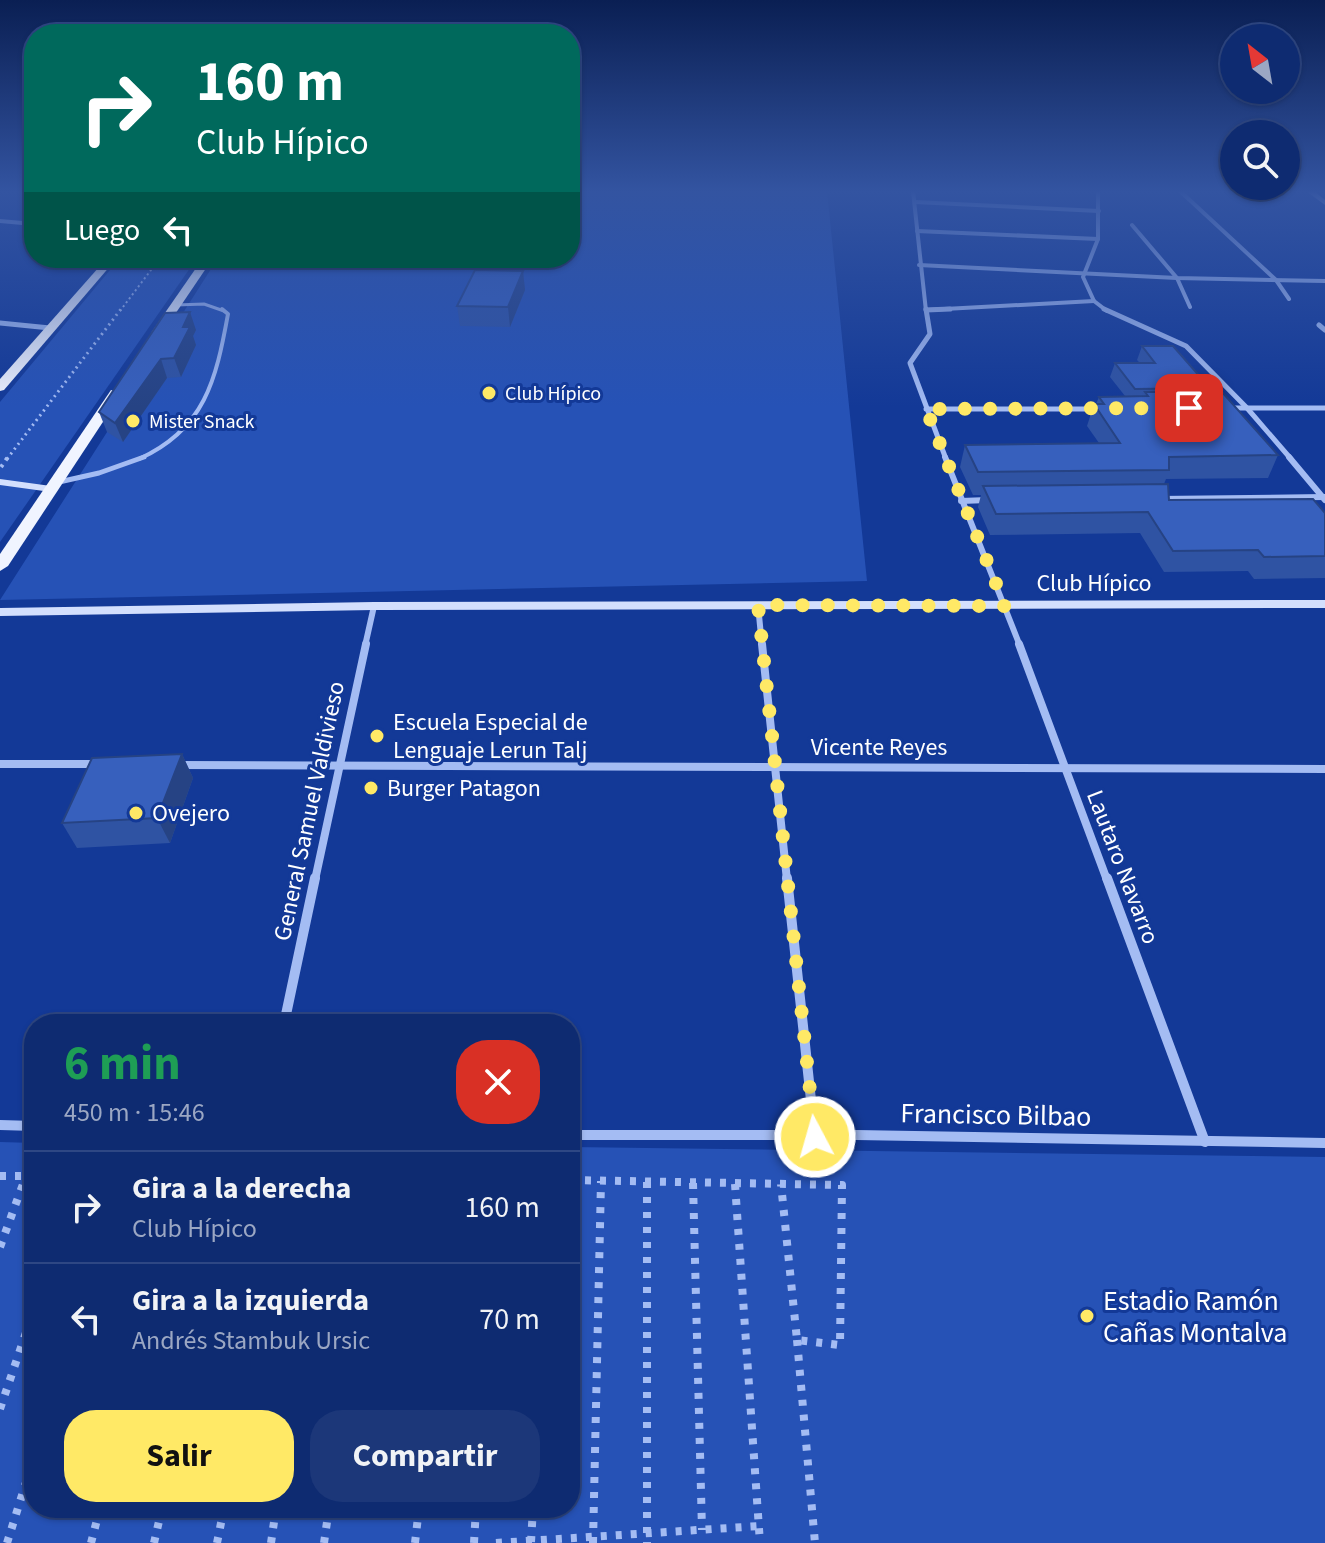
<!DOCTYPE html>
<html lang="es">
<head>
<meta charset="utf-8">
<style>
	body { margin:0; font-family:"Source Sans 3",sans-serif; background:#1c3779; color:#f1f3f6; height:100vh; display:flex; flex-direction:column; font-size:30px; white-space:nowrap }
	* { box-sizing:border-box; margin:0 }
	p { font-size:26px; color:#9ba7c3 }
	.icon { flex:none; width:44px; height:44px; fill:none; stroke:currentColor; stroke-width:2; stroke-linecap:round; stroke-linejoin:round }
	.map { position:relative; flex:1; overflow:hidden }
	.drawer { position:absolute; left:24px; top:1014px; width:556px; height:504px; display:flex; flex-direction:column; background:#0e2b71; border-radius:32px; box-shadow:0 2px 6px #0004,0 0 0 2px #2e4784 }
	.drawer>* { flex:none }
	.banner { position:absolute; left:24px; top:24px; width:556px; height:244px; border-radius:32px; box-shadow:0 2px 6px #0004,0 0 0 2px #2e4784; background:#00695c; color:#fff; overflow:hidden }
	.needle { width:52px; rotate:329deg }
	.buttons { position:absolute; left:1220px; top:24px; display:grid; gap:16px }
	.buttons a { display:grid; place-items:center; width:80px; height:80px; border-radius:50%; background:#0e2b71; box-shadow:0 2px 6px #0004,0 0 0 2px #2e4784; font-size:40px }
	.pin { position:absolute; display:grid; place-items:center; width:68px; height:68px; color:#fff; margin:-34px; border-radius:16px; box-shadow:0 4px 12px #0006 }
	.me { position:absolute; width:88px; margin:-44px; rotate:354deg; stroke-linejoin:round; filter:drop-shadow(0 0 6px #0008) }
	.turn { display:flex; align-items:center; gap:28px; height:168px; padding:0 40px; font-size:36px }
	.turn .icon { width:104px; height:104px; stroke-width:2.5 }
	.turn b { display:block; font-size:56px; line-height:68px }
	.then { display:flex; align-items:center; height:76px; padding:0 40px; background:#0003; gap:16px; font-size:30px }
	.round { display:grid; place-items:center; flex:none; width:84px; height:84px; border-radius:32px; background:#1c3779 }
	.head { display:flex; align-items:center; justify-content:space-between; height:136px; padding:0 40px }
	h1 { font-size:48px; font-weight:700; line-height:60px; color:#1e9e55 }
	.action { display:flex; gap:16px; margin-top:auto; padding:16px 40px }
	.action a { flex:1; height:92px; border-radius:32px; background:#ffe966; color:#111; font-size:32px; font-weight:700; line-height:92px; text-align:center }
	.action a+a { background:#1c3779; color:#f1f3f6 }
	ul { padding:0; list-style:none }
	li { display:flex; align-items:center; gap:24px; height:112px; padding:0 40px; border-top:2px solid #2e4784 }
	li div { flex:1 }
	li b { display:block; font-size:30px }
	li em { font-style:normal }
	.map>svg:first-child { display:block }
	.green { fill:#2652b6 }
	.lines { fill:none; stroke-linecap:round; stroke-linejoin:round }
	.path-far3 { stroke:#a4bcf3; stroke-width:2; stroke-dasharray:2 3; stroke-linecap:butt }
	.path-far2 { stroke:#a4bcf3; stroke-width:3; stroke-dasharray:2 4; stroke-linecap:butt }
	.path-far1 { stroke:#a4bcf3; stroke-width:4; stroke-dasharray:3 5; stroke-linecap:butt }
	.path { stroke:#a4bcf3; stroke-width:8; stroke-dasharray:6 9; stroke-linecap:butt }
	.lane-far2 { stroke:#a4bcf3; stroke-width:3 }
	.lane-far1 { stroke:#a4bcf3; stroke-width:4 }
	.lane { stroke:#a4bcf3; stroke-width:5 }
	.street-far4 { stroke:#a4bcf3; stroke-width:4 }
	.street-far3 { stroke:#a4bcf3; stroke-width:5 }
	.street-far2 { stroke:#a4bcf3; stroke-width:6 }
	.street-far1 { stroke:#a4bcf3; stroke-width:8 }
	.street { stroke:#a4bcf3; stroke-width:10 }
	.secondary { fill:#d3dffd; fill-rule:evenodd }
	.primary { fill:#f0f4ff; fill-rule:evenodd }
	.wall { fill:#2f53a3 }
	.shaded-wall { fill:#264384 }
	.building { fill:#3760bd; stroke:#264384; stroke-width:2 }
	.route { stroke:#ffe966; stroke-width:14; stroke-dasharray:0 25.2 }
	.poi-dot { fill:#ffe966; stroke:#133997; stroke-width:3 }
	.labels { text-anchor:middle; stroke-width:6; stroke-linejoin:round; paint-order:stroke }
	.far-poi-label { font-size:20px; fill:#fff; stroke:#133997; text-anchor:start }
	.street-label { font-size:24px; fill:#fff; stroke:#133997 }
	.poi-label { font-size:24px; fill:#fff; stroke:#133997; text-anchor:start }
	.near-street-label { font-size:28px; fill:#fff; stroke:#133997 }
	.near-poi-label { font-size:28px; fill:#fff; stroke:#133997; text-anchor:start }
</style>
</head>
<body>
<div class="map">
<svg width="1325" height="1543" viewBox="0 0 1325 1543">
	<rect width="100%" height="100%" fill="#133997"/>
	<g class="green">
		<path d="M570,191H827L867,581L0,600L218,258H570Z"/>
		<path d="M120,258H197L0,542V402Z"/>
		<path d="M0,1142L34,1143V1508H570V1147L1325,1157V1543H0Z"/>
	</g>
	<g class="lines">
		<path class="path-far3" d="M120,311L160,258"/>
		<path class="path-far2" d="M7,459L121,309"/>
		<path class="path-far1" d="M1,467L8,457"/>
		<g class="path">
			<path d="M0,1176H34"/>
			<path d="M570,1180L842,1185L840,1345L797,1340L781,1184"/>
			<path d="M647,1182V1543"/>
			<path d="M693,1183L702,1530"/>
			<path d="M735,1184L760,1543"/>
			<path d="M0,1247L26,1176"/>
			<path d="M797,1340L815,1543"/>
			<path d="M0,1409L34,1309"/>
			<path d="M531,1542L533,1508"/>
			<path d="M7,1543L34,1457"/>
			<path d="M91,1543L100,1508"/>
			<path d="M154,1543L162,1508"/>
			<path d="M217,1543L224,1508"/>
			<path d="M271,1543L276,1508"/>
			<path d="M324,1543L329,1508"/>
			<path d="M415,1543L419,1508"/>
			<path d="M474,1543L476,1508"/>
			<path d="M496,1543L760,1526"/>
			<path d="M593,1543L601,1181"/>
		</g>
		<path class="lane-far2" d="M176,305L204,304L224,311"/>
		<path class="lane-far1" d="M139,459C205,429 216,380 228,314L222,309"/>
		<path class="lane" d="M59,482L99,473L144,457"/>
		<g class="street-far4">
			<path d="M913,191L926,311"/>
			<path d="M1098,191V239L1083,277L1094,301L1107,311"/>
			<path d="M1180,191L1276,280L1289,299"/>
			<path d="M915,202L1099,211"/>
			<path d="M0,221L34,224"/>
			<path d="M1132,225L1177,278L1190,307"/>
			<path d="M917,231L1098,239"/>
			<path d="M919,265L1177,278L1325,281"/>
			<path d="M926,310L1094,301"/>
		</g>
		<g class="street-far3">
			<path d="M926,309L930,334L910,363L946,459"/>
			<path d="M1104,309L1186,346L1247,408L1291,459"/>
			<path d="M926,310L950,309"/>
			<path d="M0,323L50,328"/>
			<path d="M1319,325L1325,330"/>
			<path d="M1226,408H1325"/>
			<path d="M926,409H1100"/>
		</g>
		<g class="street-far2">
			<path d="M945,457L1020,646"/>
			<path d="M1289,457L1325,500"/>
			<path d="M1158,499L1324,497"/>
			<path d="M961,501L988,500"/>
			<path d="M758,605L762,646"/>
			<path d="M365,646L374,606"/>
		</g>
		<g class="street-far1">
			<path d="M762,644L787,880"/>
			<path d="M1019,644L1107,880"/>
			<path d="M0,764H99"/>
			<path d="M177,765L1325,769"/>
			<path d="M315,880L366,644"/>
		</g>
		<g class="street">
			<path d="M787,878L815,1137"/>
			<path d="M1107,878L1205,1142"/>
			<path d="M284,1024L315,878"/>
			<path d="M0,1125L34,1126"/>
			<path d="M570,1135H856L1325,1143"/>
		</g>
		<g class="secondary">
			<path d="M1306,191H1314L1325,200V205Z"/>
			<path d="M0,479L51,486L57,489L51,492L0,485Z"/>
			<path d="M1325,600V608L374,610L0,616V608L374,602Z"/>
		</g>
		<g class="primary">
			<path d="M107,258H117L4,390L0,391V379Z"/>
			<path d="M203,258H213L161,335H153L151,333Z"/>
			<path d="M111,390L122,393L8,566L0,571V554Z"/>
		</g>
	</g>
	<g class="wall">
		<path d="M523,271L525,290L510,327L460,326L457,306Z"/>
		<path d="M196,330L193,336L196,345L181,377L167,378L123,442L107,432L99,412Z"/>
		<path d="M1142,346L1210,388L1208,392L1278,455L1268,478L1166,479L1164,484L1169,500L1325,513V578L1254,579L1248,571L1164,572L1140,533L990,535L978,507L981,495H973L960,467L965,445L1099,443L1087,426L1094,404H1096L1099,397L1125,396L1110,377L1115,363H1140L1137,360Z"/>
		<path d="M182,754L193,778L170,843L77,848L62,823Z"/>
	</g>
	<g class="shaded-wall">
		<path d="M523,271L525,290L510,327L508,307Z"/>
		<path d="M190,312L196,330L193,336L196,345L181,377L174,358L183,327Z"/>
		<path d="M161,359L167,378L123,442L115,423Z"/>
		<path d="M182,754L193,778L170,843L157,818Z"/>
	</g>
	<g class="building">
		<path d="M475,270L523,271L508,307L457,306Z"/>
		<path d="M190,312L183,327H190L174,358L161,359L115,423L99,412L165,313Z"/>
		<path d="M1142,346H1173L1210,388L1135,389L1115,363H1155Z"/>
		<path d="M1145,392H1222L1278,455L1169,457V470L978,472L965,445L1120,443L1094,404H1104L1099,397L1148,396Z"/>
		<path d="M1168,484L1169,500L1313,499L1325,513V556L1264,557L1258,550L1173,551L1148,512L996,514L983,486Z"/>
		<path d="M182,754L157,818L62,823L92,758Z"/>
	</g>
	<linearGradient id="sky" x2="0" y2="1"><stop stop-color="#0a1f53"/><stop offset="0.47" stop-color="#3354a1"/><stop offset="1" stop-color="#3354a1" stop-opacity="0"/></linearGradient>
	<rect width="1325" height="407" fill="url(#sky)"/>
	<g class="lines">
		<path class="route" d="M815,1137L758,605L1005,606L926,409L1189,408"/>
	</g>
	<g class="poi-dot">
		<circle cx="489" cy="393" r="8"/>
		<circle cx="133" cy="421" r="8"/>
		<circle cx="377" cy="736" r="8"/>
		<circle cx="371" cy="788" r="8"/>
		<circle cx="136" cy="813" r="8"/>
		<circle cx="1087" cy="1316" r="8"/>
	</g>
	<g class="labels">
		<g class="far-poi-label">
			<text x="505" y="400">Club Hípico</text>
			<text x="149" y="428">Mister Snack</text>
		</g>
		<g class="street-label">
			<text x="1094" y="591">Club Hípico</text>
			<text x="879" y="755">Vicente Reyes</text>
			<text transform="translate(309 811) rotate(-78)" y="8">General Samuel Valdivieso</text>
			<text transform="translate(1123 867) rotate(69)" y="8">Lautaro Navarro</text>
		</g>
		<g class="poi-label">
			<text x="393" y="730">Escuela Especial de<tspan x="393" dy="28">Lenguaje Lerun Talj</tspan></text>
			<text x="387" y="796">Burger Patagon</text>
			<text x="152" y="821">Ovejero</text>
		</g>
		<g class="near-street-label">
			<text transform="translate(996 1114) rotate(1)" y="10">Francisco Bilbao</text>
		</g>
		<g class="near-poi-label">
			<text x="1103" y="1310">Estadio Ramón<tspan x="1103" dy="32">Cañas Montalva</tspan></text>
		</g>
	</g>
</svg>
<div class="buttons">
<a><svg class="needle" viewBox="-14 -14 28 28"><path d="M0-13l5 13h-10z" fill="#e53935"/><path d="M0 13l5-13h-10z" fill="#9ba7c3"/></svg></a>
<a><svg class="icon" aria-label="search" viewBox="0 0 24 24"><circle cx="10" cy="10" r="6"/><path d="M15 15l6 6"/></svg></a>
</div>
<div class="pin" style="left:1189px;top:408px;background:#d93025"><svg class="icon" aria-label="arrive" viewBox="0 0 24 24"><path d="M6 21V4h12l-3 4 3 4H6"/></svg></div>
<svg class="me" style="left:815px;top:1137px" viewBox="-20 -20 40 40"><circle r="17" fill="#ffe966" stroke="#fff" stroke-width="3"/><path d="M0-11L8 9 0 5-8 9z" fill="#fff"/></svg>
<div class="banner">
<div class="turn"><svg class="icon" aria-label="right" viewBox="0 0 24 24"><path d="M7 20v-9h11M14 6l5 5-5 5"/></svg><div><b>160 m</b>Club Hípico</div></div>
<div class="then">Luego<svg class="icon" aria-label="left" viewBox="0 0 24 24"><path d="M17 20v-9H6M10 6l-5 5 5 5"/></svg></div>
</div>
<section class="drawer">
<div class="head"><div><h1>6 min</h1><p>450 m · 15:46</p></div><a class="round" style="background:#d93025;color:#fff"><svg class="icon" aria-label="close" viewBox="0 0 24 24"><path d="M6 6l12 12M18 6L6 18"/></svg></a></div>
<ul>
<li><svg class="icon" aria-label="right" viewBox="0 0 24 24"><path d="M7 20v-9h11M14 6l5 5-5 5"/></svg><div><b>Gira a la derecha</b><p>Club Hípico</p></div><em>160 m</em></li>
<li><svg class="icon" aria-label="left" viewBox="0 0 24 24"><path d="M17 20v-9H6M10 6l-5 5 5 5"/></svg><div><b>Gira a la izquierda</b><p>Andrés Stambuk Ursic</p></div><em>70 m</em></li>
</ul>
<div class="action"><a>Salir</a><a>Compartir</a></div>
</section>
</div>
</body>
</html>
